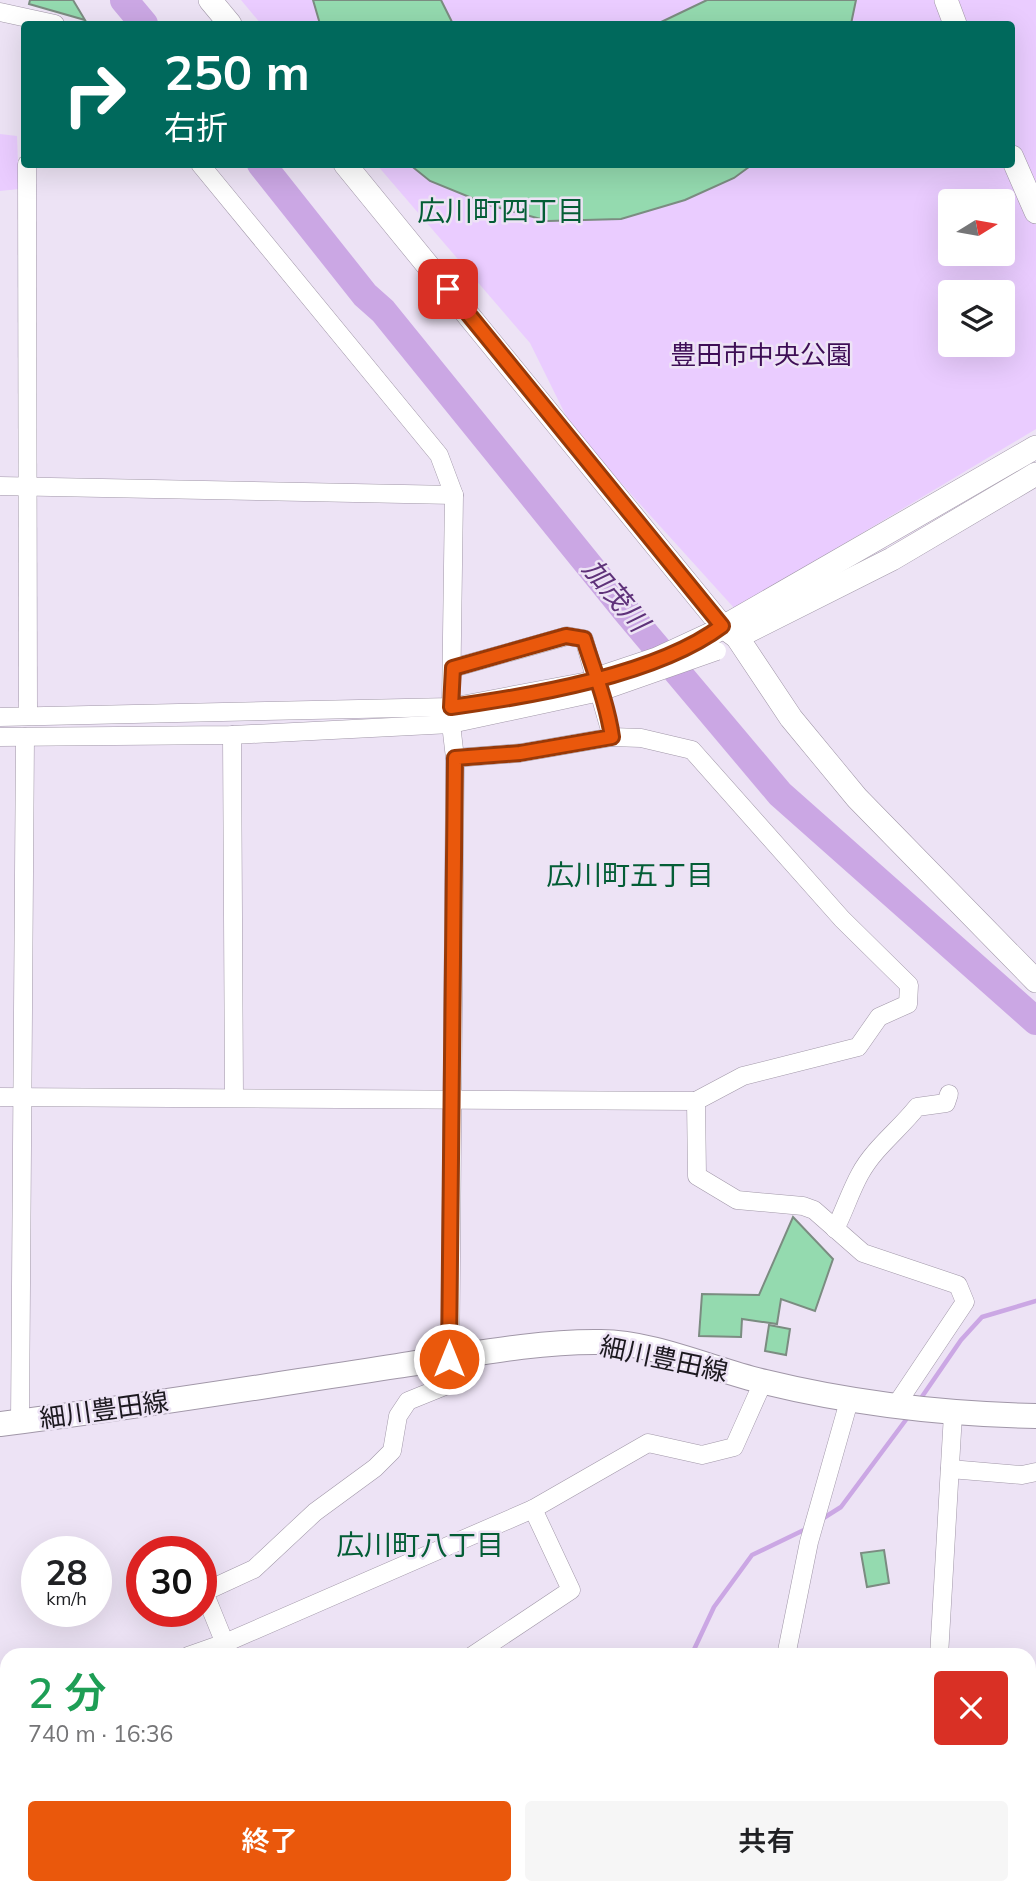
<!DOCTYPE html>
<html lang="ja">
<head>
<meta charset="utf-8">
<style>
	body { margin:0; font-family:Mulish,"Noto Sans JP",sans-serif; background:#f6f6f6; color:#202124; height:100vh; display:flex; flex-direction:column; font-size:26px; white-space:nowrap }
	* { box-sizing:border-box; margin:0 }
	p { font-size:23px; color:#757577 }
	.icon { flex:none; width:38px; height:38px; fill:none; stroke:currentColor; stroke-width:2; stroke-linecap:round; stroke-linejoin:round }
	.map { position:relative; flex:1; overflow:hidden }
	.drawer { position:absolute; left:0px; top:1648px; width:1036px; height:247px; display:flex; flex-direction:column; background:#fff; border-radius:21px 21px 0 0; box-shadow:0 7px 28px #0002 }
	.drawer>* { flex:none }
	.hud { position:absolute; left:21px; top:21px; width:994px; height:147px; border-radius:7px; box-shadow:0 7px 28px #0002; background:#00695c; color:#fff; overflow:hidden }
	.needle { width:46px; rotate:79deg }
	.fabs { position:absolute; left:938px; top:189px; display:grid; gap:14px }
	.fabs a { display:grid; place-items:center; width:77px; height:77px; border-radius:7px; background:#fff; box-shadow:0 7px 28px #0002; font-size:35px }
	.speed { position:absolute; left:21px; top:1536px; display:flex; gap:14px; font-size:35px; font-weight:700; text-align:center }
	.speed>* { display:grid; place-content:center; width:91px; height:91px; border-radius:50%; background:#fff; box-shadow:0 7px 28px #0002; line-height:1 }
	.speed small { font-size:18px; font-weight:400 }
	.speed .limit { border:10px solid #d22; background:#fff; color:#111 }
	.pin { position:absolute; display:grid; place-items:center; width:60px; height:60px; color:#fff; margin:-30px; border-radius:14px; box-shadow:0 4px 10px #0006 }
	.me { position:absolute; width:77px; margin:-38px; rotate:0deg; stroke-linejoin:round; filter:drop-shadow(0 0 5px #0008) }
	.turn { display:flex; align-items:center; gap:24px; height:147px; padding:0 28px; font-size:32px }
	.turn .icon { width:91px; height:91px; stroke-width:2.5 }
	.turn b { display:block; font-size:49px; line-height:60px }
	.round { display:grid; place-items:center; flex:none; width:74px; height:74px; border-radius:7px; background:#f6f6f6 }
	.overview { display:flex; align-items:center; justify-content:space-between; height:119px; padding:0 28px }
	h1 { font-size:42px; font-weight:600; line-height:52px; color:#1e9e55 }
	.primary-button { display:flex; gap:14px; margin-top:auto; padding:14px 28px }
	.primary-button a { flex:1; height:80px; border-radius:7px; background:#ea580c; color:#fff; font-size:28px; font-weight:600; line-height:80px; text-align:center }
	.primary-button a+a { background:#f6f6f6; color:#202124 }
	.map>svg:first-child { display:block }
	.green { fill:#eaccff; fill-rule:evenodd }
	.water { fill:#cba7e4 }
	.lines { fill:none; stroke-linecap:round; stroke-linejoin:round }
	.stream { stroke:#cba7e4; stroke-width:4.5 }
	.river { stroke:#cba7e4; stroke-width:28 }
	.building { fill:#94daaf; stroke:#7b8c81; stroke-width:2 }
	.minor-casing { stroke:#a197a8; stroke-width:19 }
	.tertiary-casing { stroke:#a197a8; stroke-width:24 }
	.secondary-casing { stroke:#a197a8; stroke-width:26 }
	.minor { stroke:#fff; stroke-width:18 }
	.tertiary { stroke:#fff; stroke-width:23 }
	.secondary { stroke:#fff; stroke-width:24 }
	.minor-bridge-casing { stroke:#a197a8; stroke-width:19; stroke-linecap:butt }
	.tertiary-bridge-casing { stroke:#a197a8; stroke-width:24; stroke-linecap:butt }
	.minor-bridge { stroke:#fff; stroke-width:18 }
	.tertiary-bridge { stroke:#fff; stroke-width:23 }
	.route-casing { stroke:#983908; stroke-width:18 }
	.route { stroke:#ea580c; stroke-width:12 }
	.labels { text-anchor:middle; stroke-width:5; stroke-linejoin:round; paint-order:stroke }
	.park-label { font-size:26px; fill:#3e0e56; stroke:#ede3f5 }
	.street-label { font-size:26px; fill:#1c191f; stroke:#ede3f5 }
	.neighbourhood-label { font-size:28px; fill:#045d36; stroke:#ede3f5 }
	.water-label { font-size:28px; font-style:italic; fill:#5f327a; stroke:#ede3f5 }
</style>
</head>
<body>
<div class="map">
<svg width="1036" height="1895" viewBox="0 0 1036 1895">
	<rect width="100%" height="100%" fill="#ede3f5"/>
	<g class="green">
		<path d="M241,0H1036V429L735,609L573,430L530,343L377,165L1012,164V24H261ZM950,201H1003V254H950ZM950,292H1003V345H950Z"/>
		<path d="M0,134L17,136L19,189L0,191Z"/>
	</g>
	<path class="water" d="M270,1888H348L339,1895H270Z"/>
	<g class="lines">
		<g class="stream">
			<path d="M919,1401L961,1340L982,1317L1036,1301"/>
			<path d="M822,1519L841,1507L908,1417"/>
			<path d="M691,1656L714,1607L752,1555L806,1529"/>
		</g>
		<g class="river">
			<path d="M124,0L144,24"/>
			<path d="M261,164L365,295L383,311L626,611L780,794L1036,1021"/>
		</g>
	</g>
	<g class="building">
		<path d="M30,0H73L85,20L29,4Z"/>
		<path d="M313,0H441L453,24H320Z"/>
		<path d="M707,0H856L851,24H657Z"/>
		<path d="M409,164H753L734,178L685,200L621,219L548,221L489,205L430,181Z"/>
		<path d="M793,1217L833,1259L815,1311L781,1299L777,1324L742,1319L741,1337L699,1336L702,1294L759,1295Z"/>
		<path d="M769,1325L790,1329L786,1355L765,1351Z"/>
		<path d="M884,1550L889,1583L867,1587L861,1553Z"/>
	</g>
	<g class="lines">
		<g class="minor-casing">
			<g id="minor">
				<path d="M0,12L55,24"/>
				<path d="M27,164L28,716"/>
				<path d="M200,164L439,455L454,495L451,707"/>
				<path d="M0,486L454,495"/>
				<path d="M453,668L567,636L584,639L612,737L520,753L455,758"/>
				<path d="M0,717L451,707L594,680"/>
				<path d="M232,735L234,1097"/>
				<path d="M0,737L232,735L451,724L600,692"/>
				<path d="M612,737L641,738L692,750L842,919L909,985L908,1004L879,1017L858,1047L743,1076L696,1101"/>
				<path d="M0,1097L696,1101L697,1176L737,1200L803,1206L814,1210L863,1253L958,1285L965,1302L894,1408"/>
				<path d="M835,1229C844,1212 850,1192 860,1174C874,1148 899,1130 917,1107L946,1103L949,1094"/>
				<path d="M20,1422L25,737"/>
				<path d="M950,1469L1022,1475L1036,1472"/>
				<path d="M188,1656L225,1643L533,1509L648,1443L702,1455L734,1447L763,1382"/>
				<path d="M230,1656L204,1592L254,1569L315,1512L375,1468L392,1451L398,1416L408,1401L450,1384L455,758L451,724"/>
				<path d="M472,1656L571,1590L533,1509"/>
				<path d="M786,1656L809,1542L849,1401"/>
				<path d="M939,1656L953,1414"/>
				<path d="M0,1693H7"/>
				<path d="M0,1743H7"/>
				<path d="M1029,1790L1036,1789"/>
				<path d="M0,1852L7,1853"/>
				<path d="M944,1888L956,1895"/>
				<path d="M63,1895V1888"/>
				<path d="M172,1895V1888"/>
				<path d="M835,1895V1888"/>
				<path d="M993,1895L997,1888"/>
			</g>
		</g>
		<g class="tertiary-casing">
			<g id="tertiary">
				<path d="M210,0L230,24"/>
				<path d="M946,0L955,24"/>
				<path d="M1012,157L1036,212"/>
				<path d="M345,164L722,626L737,637L791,718L857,798L1036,981"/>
				<path d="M711,634L1036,447"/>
				<path d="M737,637L892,559L1036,474"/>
			</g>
		</g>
		<g class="secondary-casing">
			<path id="secondary" d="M0,1424C133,1408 265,1386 397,1366C464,1356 533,1341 601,1342C653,1342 714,1370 765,1382C855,1404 943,1414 1036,1416"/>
		</g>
		<use href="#minor" class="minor"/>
		<use href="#tertiary" class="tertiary"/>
		<use href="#secondary" class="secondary"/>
		<g class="minor-bridge-casing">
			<path id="minor-bridge" d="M600,692L717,651"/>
		</g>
		<g class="tertiary-bridge-casing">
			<path id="tertiary-bridge" d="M594,680L657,659L711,634"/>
		</g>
		<use href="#minor-bridge" class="minor-bridge"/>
		<use href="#tertiary-bridge" class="tertiary-bridge"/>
	</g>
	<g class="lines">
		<g class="route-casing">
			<path id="route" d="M448,289L722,626C657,675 531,696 451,707L453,668L566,636L584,639C594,671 607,703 612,737L520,753L455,758L449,1359"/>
		</g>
		<use href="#route" class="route"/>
	</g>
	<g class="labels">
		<g class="park-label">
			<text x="761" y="364">豊田市中央公園</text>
		</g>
		<g class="street-label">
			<text transform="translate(664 1359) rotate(12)" y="9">細川豊田線</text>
			<text transform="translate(104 1410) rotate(-8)" y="9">細川豊田線</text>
		</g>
		<g class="neighbourhood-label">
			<text x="501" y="221">広川町四丁目</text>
			<text x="630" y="885">広川町五丁目</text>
			<text x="420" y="1555">広川町八丁目</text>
		</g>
		<g class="water-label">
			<text transform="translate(616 595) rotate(50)" y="10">加茂川</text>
		</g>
	</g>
</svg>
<div class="fabs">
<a><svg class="needle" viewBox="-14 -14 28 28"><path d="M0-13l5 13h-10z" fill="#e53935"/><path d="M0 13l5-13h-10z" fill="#757577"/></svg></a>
<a><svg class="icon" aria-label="layers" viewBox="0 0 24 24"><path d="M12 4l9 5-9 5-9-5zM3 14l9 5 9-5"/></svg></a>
</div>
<div class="speed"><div>28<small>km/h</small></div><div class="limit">30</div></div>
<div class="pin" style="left:448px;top:289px;background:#d93025"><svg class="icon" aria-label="arrive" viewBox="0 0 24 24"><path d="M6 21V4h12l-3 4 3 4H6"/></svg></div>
<svg class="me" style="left:449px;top:1359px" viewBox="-20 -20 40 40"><circle r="17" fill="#ea580c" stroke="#fff" stroke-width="3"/><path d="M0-11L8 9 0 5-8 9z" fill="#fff"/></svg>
<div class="hud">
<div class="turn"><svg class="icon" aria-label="right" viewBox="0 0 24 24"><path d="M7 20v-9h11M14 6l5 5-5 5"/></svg><div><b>250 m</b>右折</div></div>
</div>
<section class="drawer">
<div class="overview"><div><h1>2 分</h1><p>740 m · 16:36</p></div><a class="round" style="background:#d93025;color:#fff"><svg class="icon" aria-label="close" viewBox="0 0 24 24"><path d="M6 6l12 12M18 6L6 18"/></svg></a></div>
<div class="primary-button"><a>終了</a><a>共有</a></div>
</section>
</div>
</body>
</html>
